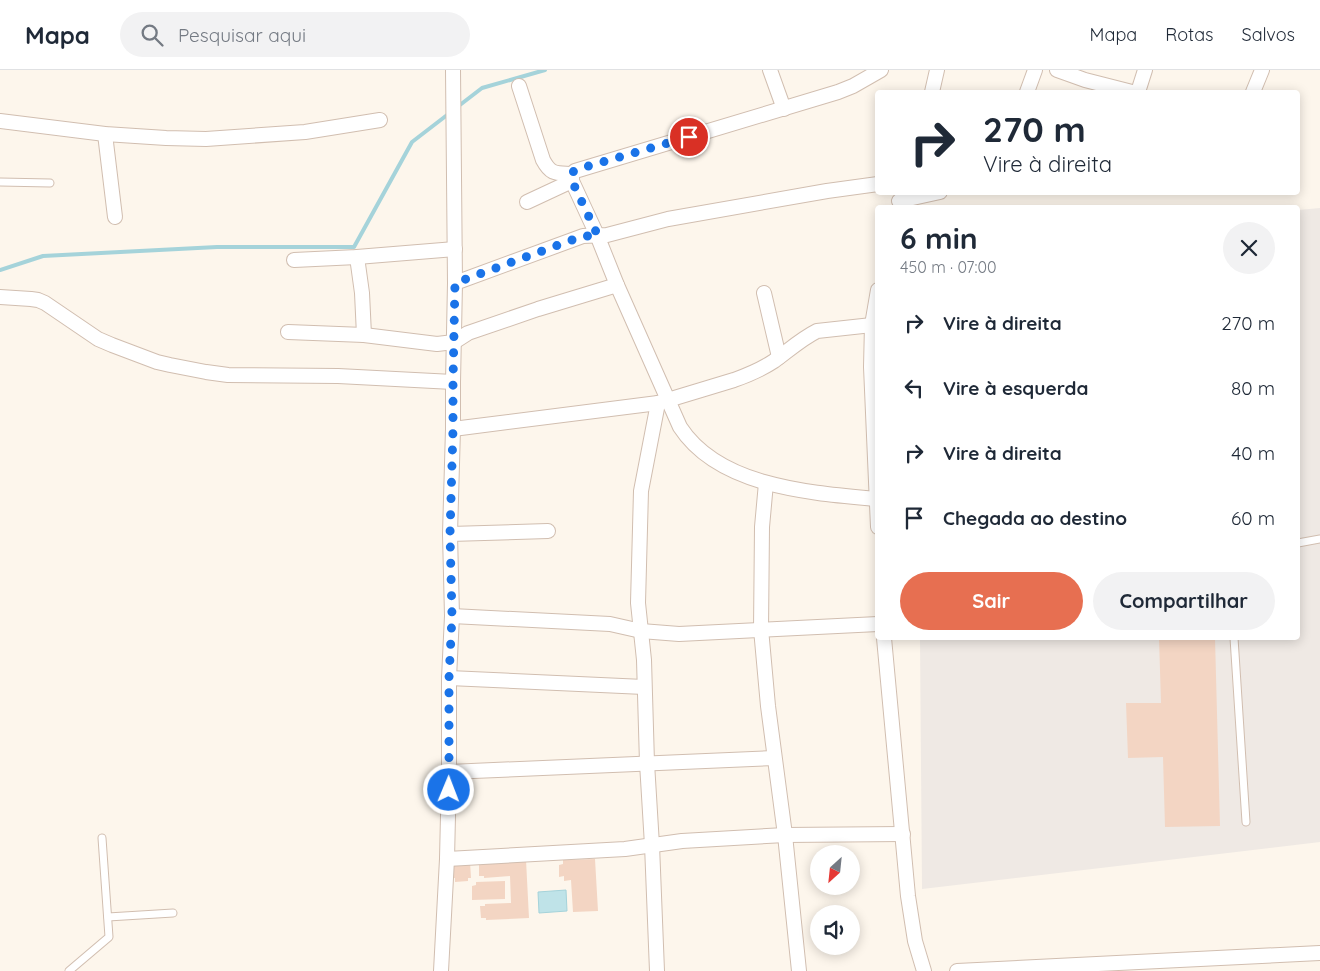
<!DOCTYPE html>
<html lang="pt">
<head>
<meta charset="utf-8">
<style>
	body { margin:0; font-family:Quicksand,sans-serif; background:#f2f2f3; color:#1f2937; height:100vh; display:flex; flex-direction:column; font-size:19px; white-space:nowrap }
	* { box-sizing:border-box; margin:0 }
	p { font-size:16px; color:#747a83 }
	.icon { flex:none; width:28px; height:28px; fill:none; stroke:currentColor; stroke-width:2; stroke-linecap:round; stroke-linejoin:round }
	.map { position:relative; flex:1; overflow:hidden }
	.drawer { position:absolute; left:875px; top:135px; width:425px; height:435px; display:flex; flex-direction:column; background:#fff; border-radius:5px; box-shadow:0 2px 12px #0003 }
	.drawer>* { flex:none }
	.top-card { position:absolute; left:875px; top:20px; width:425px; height:105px; border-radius:5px; box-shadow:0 2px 12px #0003; background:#fff; color:#1f2937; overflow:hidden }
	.needle { width:32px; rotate:207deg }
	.fabs { position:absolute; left:810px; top:775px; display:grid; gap:10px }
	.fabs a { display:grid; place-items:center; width:50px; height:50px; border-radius:50%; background:#fff; box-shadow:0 2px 12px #0003; font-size:25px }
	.pin { position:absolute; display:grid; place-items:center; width:42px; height:42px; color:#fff; margin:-21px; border:2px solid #fff; border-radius:50%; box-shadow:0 1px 5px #0007 }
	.me { position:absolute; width:55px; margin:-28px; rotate:1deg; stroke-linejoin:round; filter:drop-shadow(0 0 4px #0008) }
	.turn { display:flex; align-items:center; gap:18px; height:105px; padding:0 25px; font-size:22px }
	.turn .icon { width:65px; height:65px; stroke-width:2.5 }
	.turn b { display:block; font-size:35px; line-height:42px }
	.round { display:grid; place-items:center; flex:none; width:52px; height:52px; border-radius:26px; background:#f2f2f3 }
	.head { display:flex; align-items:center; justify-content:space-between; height:85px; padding:0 25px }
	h1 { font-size:30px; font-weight:700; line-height:38px }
	.primary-button { display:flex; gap:10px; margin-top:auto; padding:10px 25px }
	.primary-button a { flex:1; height:58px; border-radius:30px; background:#e76f51; color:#fff; font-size:20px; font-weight:700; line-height:58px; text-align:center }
	.primary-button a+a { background:#f2f2f3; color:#1f2937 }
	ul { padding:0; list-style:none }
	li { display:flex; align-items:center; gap:15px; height:65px; padding:0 25px }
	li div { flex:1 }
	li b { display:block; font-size:19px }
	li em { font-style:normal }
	header { display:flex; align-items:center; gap:30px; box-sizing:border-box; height:70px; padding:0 25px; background:#fff; border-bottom:1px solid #e0e1e3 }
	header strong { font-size:24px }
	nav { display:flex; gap:28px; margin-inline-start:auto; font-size:18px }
	.search { width:350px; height:45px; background:#f2f2f3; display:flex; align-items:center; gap:12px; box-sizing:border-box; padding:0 18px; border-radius:28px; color:#747a83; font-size:19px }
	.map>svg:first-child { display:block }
	.industrial { fill:#efe9e4 }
	.water { fill:#bfe3e8; stroke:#a5d3da }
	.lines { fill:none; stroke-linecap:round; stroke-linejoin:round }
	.stream { stroke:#a5d3da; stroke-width:4 }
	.building { fill:#f3d5c3 }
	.lane-casing { stroke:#d1beb0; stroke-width:9 }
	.street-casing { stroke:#d1beb0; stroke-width:16 }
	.lane { stroke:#fff; stroke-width:7 }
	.street { stroke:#fff; stroke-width:14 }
	.route { stroke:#1a73e8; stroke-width:9; stroke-dasharray:0 16.2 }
</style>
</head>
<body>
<header>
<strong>Mapa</strong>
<div class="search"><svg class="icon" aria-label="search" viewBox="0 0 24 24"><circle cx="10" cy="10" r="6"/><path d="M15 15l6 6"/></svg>Pesquisar aqui</div>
<nav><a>Mapa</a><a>Rotas</a><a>Salvos</a></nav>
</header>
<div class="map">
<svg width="1320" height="901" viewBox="0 0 1320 901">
	<rect width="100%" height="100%" fill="#fdf6ec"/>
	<path class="industrial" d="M1320,138V772L922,819L920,568H1298V140Z"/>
	<path class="water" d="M566,820L567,841L539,843L538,822Z"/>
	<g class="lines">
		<g class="stream">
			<path d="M456,38L482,18L545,0"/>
			<path d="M0,200L43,186L217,177H354L412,72L451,42"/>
		</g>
	</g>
	<g class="building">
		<path d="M1159,568H1215L1220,756L1165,757L1163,687L1128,688L1126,633H1161Z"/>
		<path d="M595,789L598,841L573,842L571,810L564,811V806L559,807V795L563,794V790Z"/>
		<path d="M526,790L529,848L486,850V848H481L480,836H485V834L511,833L510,806L484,808V806H479V794H484V792Z"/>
		<path d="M470,792L471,808H468V811L455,812V808H451L450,793Z"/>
		<path d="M505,811V829L472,830V816L476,815V812Z"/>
	</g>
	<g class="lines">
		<g class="lane-casing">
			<g id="lane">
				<path d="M0,112L50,113"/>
				<path d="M1298,473L1320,469"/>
				<path d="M1234,568L1246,752"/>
				<path d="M108,847L173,843"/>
				<path d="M69,901L109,867L102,768"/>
			</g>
		</g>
		<g class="street-casing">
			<g id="street">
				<path d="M770,0L784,39"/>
				<path d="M1057,0L1085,10L1132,22"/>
				<path d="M519,16L543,90C551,105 556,103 572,104L575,101L838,22L853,16L881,0"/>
				<path d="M932,22L937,0"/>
				<path d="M1027,22L1035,0"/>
				<path d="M1138,22L1145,0"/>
				<path d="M1253,22L1262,0"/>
				<path d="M0,51L105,64L166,68L206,69L305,62L380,50"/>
				<path d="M105,64L115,147"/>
				<path d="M572,104V111L597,165L617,215L680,357C719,417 811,423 876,429"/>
				<path d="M899,131L940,122"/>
				<path d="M527,132L572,111"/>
				<path d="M357,187L362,223L364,265"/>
				<path d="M294,190L357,187L455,179"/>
				<path d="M455,213L583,166L607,165L668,149L827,121L878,114"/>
				<path d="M878,220L872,255L871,297L878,457"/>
				<path d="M764,223L779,287"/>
				<path d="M0,227L31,229L38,230L45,233L98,269L112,275L157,292L170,295L206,302L228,305L338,306L453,312"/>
				<path d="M288,262L364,265L437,274L454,272L468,263L538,239L617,215"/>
				<path d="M453,359L658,333L734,310C748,305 762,299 774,291C788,281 801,269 817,261L872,255"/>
				<path d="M766,413L762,457L761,559L768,636L785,765L799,901"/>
				<path d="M450,464L548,461"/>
				<path d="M452,546L610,554L641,561L679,564L878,554"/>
				<path d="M884,568L908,826L915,871L924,901"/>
				<path d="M449,608L644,617"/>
				<path d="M449,702L774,688"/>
				<path d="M447,789L625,779L682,771L785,765L903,764"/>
				<path d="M441,901L447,789L449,702V608L452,546L450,464L453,359V312L455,213L453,0"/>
				<path d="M657,901L652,775L647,693L644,590L638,533L641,421L658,333"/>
				<path d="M957,901L1320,883"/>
			</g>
		</g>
		<use href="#lane" class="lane"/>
		<use href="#street" class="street"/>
	</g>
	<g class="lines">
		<path class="route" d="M449,720V608L452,546L450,464L453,359V312L455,213L583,166H598L572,111L573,102L575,100L689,67"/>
	</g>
</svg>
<div class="fabs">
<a><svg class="needle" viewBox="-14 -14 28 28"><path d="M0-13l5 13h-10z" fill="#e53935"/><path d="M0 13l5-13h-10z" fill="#747a83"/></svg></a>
<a><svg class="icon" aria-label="sound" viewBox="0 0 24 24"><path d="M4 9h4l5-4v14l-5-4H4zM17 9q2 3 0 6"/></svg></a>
</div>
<div class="pin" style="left:689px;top:67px;background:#d93025"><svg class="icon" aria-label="arrive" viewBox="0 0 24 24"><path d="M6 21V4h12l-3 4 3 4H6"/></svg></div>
<svg class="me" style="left:449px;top:720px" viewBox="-20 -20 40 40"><circle r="17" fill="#1a73e8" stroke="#fff" stroke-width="3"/><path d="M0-11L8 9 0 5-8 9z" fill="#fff"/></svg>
<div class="top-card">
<div class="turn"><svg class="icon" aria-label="right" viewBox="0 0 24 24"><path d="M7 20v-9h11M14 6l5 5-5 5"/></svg><div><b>270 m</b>Vire à direita</div></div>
</div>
<section class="drawer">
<div class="head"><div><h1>6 min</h1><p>450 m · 07:00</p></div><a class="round"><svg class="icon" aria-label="close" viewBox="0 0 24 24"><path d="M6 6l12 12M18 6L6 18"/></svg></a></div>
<ul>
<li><svg class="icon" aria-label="right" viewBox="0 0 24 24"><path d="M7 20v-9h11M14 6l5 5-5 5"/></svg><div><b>Vire à direita</b></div><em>270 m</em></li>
<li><svg class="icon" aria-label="left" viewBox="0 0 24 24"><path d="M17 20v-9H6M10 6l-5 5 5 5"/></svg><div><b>Vire à esquerda</b></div><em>80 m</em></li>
<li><svg class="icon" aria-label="right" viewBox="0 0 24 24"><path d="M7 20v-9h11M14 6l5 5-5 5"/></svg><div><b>Vire à direita</b></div><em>40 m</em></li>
<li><svg class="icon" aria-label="arrive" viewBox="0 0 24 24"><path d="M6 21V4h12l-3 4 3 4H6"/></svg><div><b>Chegada ao destino</b></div><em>60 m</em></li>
</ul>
<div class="primary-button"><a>Sair</a><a>Compartilhar</a></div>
</section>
</div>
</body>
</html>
